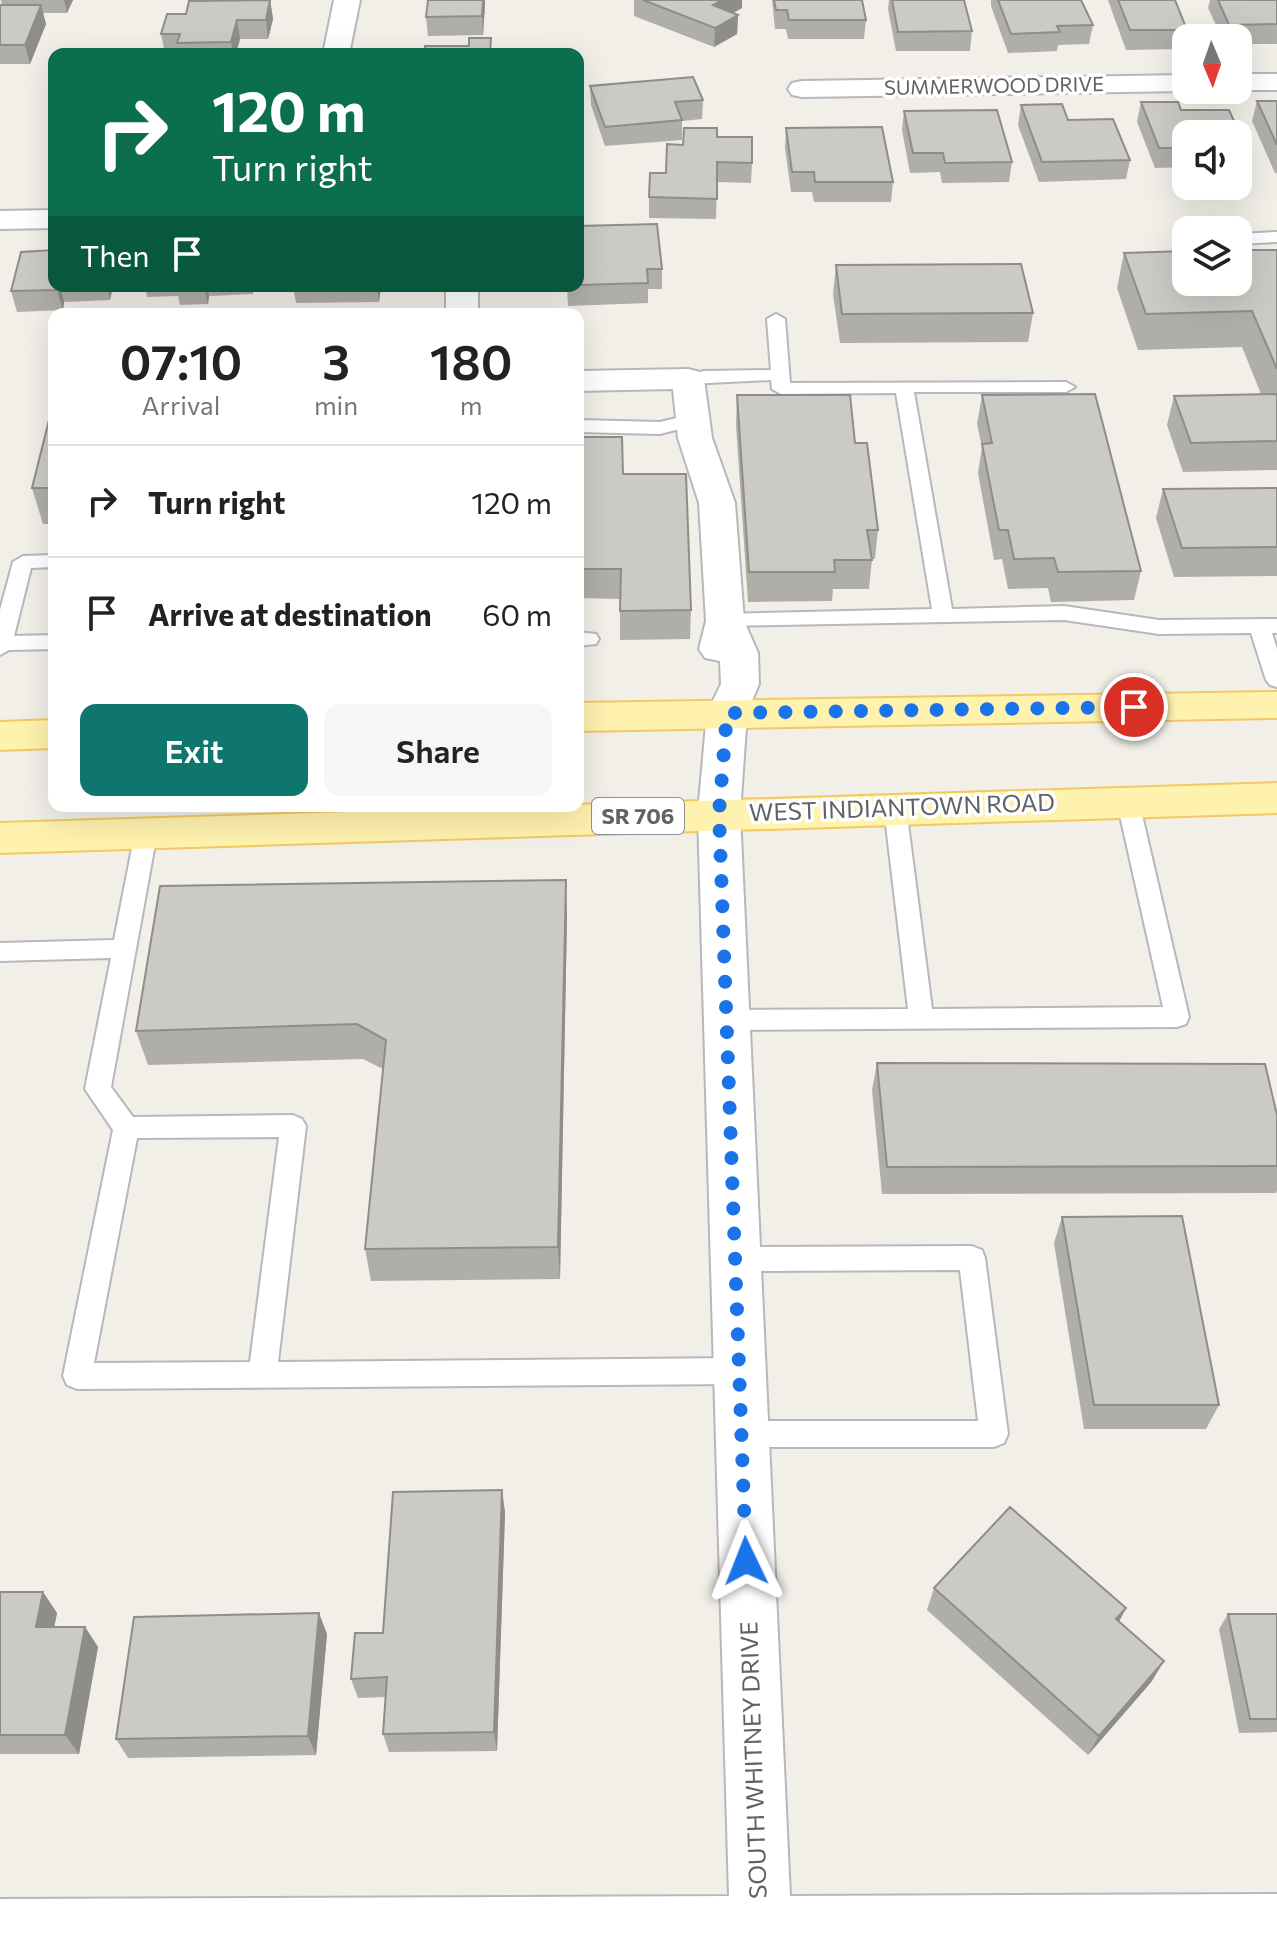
<!DOCTYPE html>
<html lang="en">
<head>
<meta charset="utf-8">
<style>
	body { margin:0; font-family:Commissioner,sans-serif; background:#f6f6f6; color:#222; height:100vh; display:flex; flex-direction:column; font-size:30px; white-space:nowrap }
	* { box-sizing:border-box; margin:0 }
	p { font-size:26px; color:#767676 }
	.icon { flex:none; width:44px; height:44px; fill:none; stroke:currentColor; stroke-width:2; stroke-linecap:round; stroke-linejoin:round }
	.map { position:relative; flex:1; overflow:hidden }
	.panel { position:absolute; left:48px; top:308px; width:536px; height:504px; display:flex; flex-direction:column; background:#fff; border-radius:16px; box-shadow:0 8px 32px #0002 }
	.panel>* { flex:none }
	.top-card { position:absolute; left:48px; top:48px; width:536px; height:244px; border-radius:16px; box-shadow:0 8px 32px #0002; background:#0b6e4f; color:#fff; overflow:hidden }
	.needle { width:52px; rotate:178deg }
	.buttons { position:absolute; left:1172px; top:24px; display:grid; gap:16px }
	.buttons a { display:grid; place-items:center; width:80px; height:80px; border-radius:16px; background:#fff; box-shadow:0 8px 32px #0002; font-size:40px }
	.pin { position:absolute; display:grid; place-items:center; width:68px; height:68px; color:#fff; margin:-34px; border:4px solid #fff; border-radius:50%; box-shadow:0 2px 8px #0007 }
	.me { position:absolute; width:88px; margin:-44px; rotate:358deg; stroke-linejoin:round; filter:drop-shadow(0 0 6px #0008) }
	.turn { display:flex; align-items:center; gap:28px; height:168px; padding:0 32px; font-size:36px }
	.turn .icon { width:104px; height:104px; stroke-width:2.5 }
	.turn b { display:block; font-size:56px; line-height:68px }
	.then { display:flex; align-items:center; height:76px; padding:0 32px; background:#0003; gap:16px; font-size:30px }
	.eta { display:flex; justify-content:space-evenly; align-items:center; height:136px; text-align:center }
	.eta b { font-size:48px; font-weight:600; line-height:56px }
	.button { display:flex; gap:16px; margin-top:auto; padding:16px 32px }
	.button a { flex:1; height:92px; border-radius:16px; background:#0f766e; color:#fff; font-size:32px; font-weight:600; line-height:92px; text-align:center }
	.button a+a { background:#f6f6f6; color:#222 }
	ul { padding:0; list-style:none }
	li { display:flex; align-items:center; gap:24px; height:112px; padding:0 32px; border-top:2px solid #e0e0e0 }
	li div { flex:1 }
	li b { display:block; font-size:30px }
	li em { font-style:normal }
	.map>svg:first-child { display:block }
	.lines { fill:none; stroke-linecap:round; stroke-linejoin:round }
	.service-casing { stroke:#b5b8bc; stroke-width:4 }
	.minor-casing { stroke:#b5b8bc; stroke-width:4 }
	.primary-casing { stroke:#f2c960; stroke-width:4 }
	.service { fill:#fff; fill-rule:evenodd }
	.minor { fill:#fff; fill-rule:evenodd }
	.primary { fill:#fff2af; fill-rule:evenodd }
	.wall { fill:#afaea9 }
	.shaded-wall { fill:#8f8d8a }
	.building { fill:#cccac5; stroke:#8f8d8a; stroke-width:2 }
	.route { stroke:#1a73e8; stroke-width:14; stroke-dasharray:0 25.2 }
	.labels { text-anchor:middle; stroke-width:7; stroke-linejoin:round; paint-order:stroke }
	.far-street-label { font-size:20px; fill:#5f6368; stroke:#fff }
	.shield { fill:#fff; stroke:#8f9295; stroke-width:2 }
	.shield-label { font-size:22px; font-weight:bold; fill:#5f6368 }
	.street-label { font-size:24px; fill:#5f6368; stroke:#fff }
</style>
</head>
<body>
<div class="map">
<svg width="1277" height="1944" viewBox="0 0 1277 1944">
	<rect width="100%" height="100%" fill="#f1efe8"/>
	<g class="lines">
		<g class="service-casing">
			<g id="service">
				<path d="M1277,232V242L1238,244V234Z"/>
				<path d="M776,314L785,319L790,383L1066,382L1075,387L1066,392H914L952,609L1064,606L1159,620L1277,619V633H1272L1277,649V687L1270,685L1266,680L1251,633L1159,634L1064,620L718,626L715,621L725,614L932,609L896,393L781,394L772,389L771,380L688,384L679,379L682,375L705,371L771,370L767,319Z"/>
				<path d="M693,414L702,420L699,424L660,434L578,432V420L660,422Z"/>
				<path d="M54,555V567L31,568L14,636L54,635V649L9,650L0,655V610L13,562L23,556Z"/>
				<path d="M578,632L596,634L599,639L596,644L578,646Z"/>
				<path d="M1128,794L1136,796L1139,802L1189,1017L1186,1024L1177,1027L726,1030L717,1027L714,1020L717,1013L726,1010L908,1009L884,808L887,802H903L906,808L932,1009L1163,1007L1117,802L1120,796Z"/>
				<path d="M146,825L154,827L157,833L111,1087L133,1117L293,1115L302,1119L306,1126L278,1362L740,1358L750,1362L754,1371L750,1380L740,1384L77,1389L67,1385L63,1376L113,1130L85,1089L111,958L0,961V943L114,940L135,833L138,827ZM279,1137L250,1362L94,1363L137,1138Z"/>
				<path d="M972,1246L982,1250L985,1258L1008,1434L1004,1443L994,1447H742L732,1443L728,1434L732,1425L742,1421H978L960,1270L735,1271L725,1267L722,1259L725,1251L735,1247Z"/>
			</g>
		</g>
		<g class="minor-casing">
			<g id="minor">
				<path d="M334,0H360L349,54H323Z"/>
				<path d="M1238,74H1277V90H1237Z"/>
				<path d="M1186,75V90H1191L1186,91L802,97L792,95L788,89L792,83L802,81Z"/>
				<path d="M54,210V228L0,229V211Z"/>
				<rect x="446" y="286" width="32" height="28"/>
				<path d="M688,369L700,372L704,379L712,438L735,503L744,621L758,653L759,684L747,713L740,813L790,1896L1277,1894V1944H0V1899L729,1896L698,813L707,713L721,684L720,661L705,658L699,649L706,621L699,503L678,438L673,389L578,391V371Z"/>
			</g>
		</g>
		<g class="primary-casing">
			<g id="primary">
				<path d="M1277,692V718L578,731V703Z"/>
				<path d="M54,720V748L0,750V722Z"/>
				<path d="M1277,783V813L0,853V823Z"/>
			</g>
		</g>
		<use href="#service" class="service"/>
		<use href="#minor" class="minor"/>
		<use href="#primary" class="primary"/>
	</g>
	<g class="wall">
		<path d="M1,0H73L67,13H43L46,24L30,64H0V5H2Z"/>
		<path d="M202,0H270L273,19L268,39H240L236,54L165,53L161,34Z"/>
		<path d="M428,0H485L483,35L428,36L426,17Z"/>
		<path d="M634,0H742V8L733,13L738,15L737,34L714,47L634,16Z"/>
		<path d="M772,0H862L866,20L864,39H788L786,29H775Z"/>
		<path d="M889,0H964L972,31L970,51H896L888,9Z"/>
		<path d="M991,0H1081L1093,25L1089,44L1058,45L1057,51L1008,53L991,6Z"/>
		<path d="M1108,0H1175L1187,30L1183,49L1126,50Z"/>
		<path d="M1210,0H1277V44H1238V38H1222L1208,8Z"/>
		<path d="M590,86L703,100L702,119L682,121V140L605,146L591,105Z"/>
		<path d="M1257,101H1277V173H1275L1252,121Z"/>
		<path d="M1141,102H1178L1181,110H1229L1246,147L1241,166L1238,167V134H1186V167L1155,168L1137,122Z"/>
		<path d="M1021,105L1130,160L1126,179L1039,182L1018,125Z"/>
		<path d="M904,111L1012,162L1009,182L942,183L940,172L910,173L902,130Z"/>
		<path d="M786,128L893,182L891,202H814L812,192H791L785,148Z"/>
		<path d="M717,137L752,163L751,183L717,182L716,219L649,218V197L666,173L683,145Z"/>
		<path d="M578,226L662,269V289H648V303L568,306L567,286H578Z"/>
		<path d="M1277,250V470L1183,472L1167,425L1174,396L1261,394L1242,347L1138,350L1117,288L1124,253Z"/>
		<path d="M836,265L1033,313L1028,342L840,343L833,294Z"/>
		<path d="M54,286H113L110,300L64,302L63,310L17,312L11,291Z"/>
		<path d="M145,286H253V294L209,296L208,304L180,305L178,296L147,297Z"/>
		<path d="M293,286H381L379,302L296,303Z"/>
		<path d="M737,395L855,443L878,530L875,559H872L869,589H833L832,601L748,602L736,425Z"/>
		<path d="M982,395L1141,571L1134,600L1051,602L1048,588L1008,589L1002,559L994,560L978,473L982,447L977,424Z"/>
		<path d="M54,400V524H43L32,488Z"/>
		<path d="M578,437L623,474L691,610L690,639L620,640V599L578,598Z"/>
		<path d="M1277,488V576L1174,577L1156,518L1163,489Z"/>
		<path d="M567,916L560,1279L371,1281L365,1249L383,1069L363,1059L148,1065L136,1031Z"/>
		<path d="M877,1063L1277,1115V1191L1276,1193L882,1194L872,1090Z"/>
		<path d="M1062,1217L1219,1405L1206,1429H1084L1054,1243Z"/>
		<path d="M502,1490L505,1513L497,1751L389,1752L383,1734L386,1697L358,1698L351,1679L383,1633Z"/>
		<path d="M934,1588L1126,1608L1119,1622L1152,1681L1088,1755L927,1610Z"/>
		<path d="M0,1592H43L57,1613L54,1627H85L98,1647L79,1754H0Z"/>
		<path d="M1228,1614H1277V1732L1239,1733L1219,1629Z"/>
		<path d="M327,1634L316,1755L128,1758L116,1739Z"/>
	</g>
	<g class="shaded-wall">
		<path d="M64,0H73L67,13Z"/>
		<path d="M270,0L273,19L268,39L266,20Z"/>
		<path d="M483,0H485V6L483,35L482,16Z"/>
		<path d="M722,0H742V8L712,24L713,5Z"/>
		<path d="M41,5L46,24L30,64L25,45Z"/>
		<path d="M738,15L737,34L714,47L715,28Z"/>
		<path d="M237,20L240,39L236,54H233L231,42Z"/>
		<path d="M58,286H60L64,302L63,310L57,290Z"/>
		<path d="M107,286H113L110,300Z"/>
		<path d="M204,286H207L209,296L208,304Z"/>
		<path d="M377,286H381L379,302Z"/>
		<path d="M566,880L567,916L560,1279L558,1247Z"/>
		<path d="M502,1490L505,1513L497,1751L494,1732Z"/>
		<path d="M43,1592L57,1613L50,1648L36,1627Z"/>
		<path d="M1126,1608L1115,1629L1116,1619Z"/>
		<path d="M319,1613L327,1634L316,1755L308,1736Z"/>
		<path d="M85,1627L98,1647L79,1754L65,1735Z"/>
		<path d="M1164,1661L1152,1681L1088,1755L1099,1736Z"/>
	</g>
	<g class="building">
		<path d="M270,0L266,20H237L231,42L177,43L180,34H161L167,14H186L189,1Z"/>
		<path d="M428,0H483L482,16L426,17Z"/>
		<path d="M643,0H722L713,5L738,15L715,28Z"/>
		<path d="M774,0H862L866,20H789L787,10H776Z"/>
		<path d="M892,0H964L972,31L898,32Z"/>
		<path d="M998,0H1081L1093,25L1057,26L1060,32L1011,34Z"/>
		<path d="M1118,0H1175L1187,30H1130Z"/>
		<path d="M1218,0H1277V24L1229,25Z"/>
		<path d="M0,5H41L25,45H0Z"/>
		<path d="M469,38H491L490,54H424L425,46H469Z"/>
		<path d="M693,77L703,100L675,102L682,120L605,127L590,86Z"/>
		<path d="M1257,101H1277V145Z"/>
		<path d="M1141,102H1178L1181,110H1229L1246,147H1238V134H1186V148H1159Z"/>
		<path d="M1062,104L1068,120L1113,119L1130,160L1042,162L1021,105Z"/>
		<path d="M997,110L1012,162L945,163L943,153H913L904,111Z"/>
		<path d="M882,127L893,182H815L814,172H792L786,128Z"/>
		<path d="M684,128H717V137H752V163L717,162V199L649,197L650,173H666L667,144L683,145Z"/>
		<path d="M657,224L662,269H647L648,283L578,285V226Z"/>
		<path d="M54,250V286H58L57,290L11,291L21,252Z"/>
		<path d="M1238,250H1277V369L1252,311L1146,314L1124,253L1186,251V282H1238Z"/>
		<path d="M1021,264L1033,313L842,314L836,265Z"/>
		<path d="M1095,394L1141,571L1058,572L1054,558L1014,559L1008,530H999L982,444L992,443L982,395Z"/>
		<path d="M1277,394V441L1191,443L1174,396Z"/>
		<path d="M737,395H850L855,443H867L878,530H867L872,560H834L835,572H749Z"/>
		<path d="M54,400V488H32Z"/>
		<path d="M578,437H622L623,474H686L691,610L620,611L621,569H578Z"/>
		<path d="M1277,488V547L1182,548L1163,489Z"/>
		<path d="M566,880L558,1247L365,1249L386,1040L357,1024L136,1031L160,886Z"/>
		<path d="M877,1063L1265,1064L1277,1115V1166L887,1167Z"/>
		<path d="M1182,1216L1219,1405H1094L1062,1217Z"/>
		<path d="M502,1490L494,1732L383,1734L387,1677L351,1679L355,1633H383L393,1492Z"/>
		<path d="M1010,1507L1126,1608L1116,1619L1164,1661L1099,1736L934,1588Z"/>
		<path d="M0,1592H43L36,1627H85L65,1735H0Z"/>
		<path d="M319,1613L308,1736L116,1739L134,1617Z"/>
		<path d="M1228,1614H1277V1719H1250Z"/>
	</g>
	<g class="lines">
		<path class="route" d="M746,1561L719,813L727,713L1134,707"/>
	</g>
	<g class="labels">
		<g class="far-street-label">
			<text transform="translate(994 86) rotate(-1)" y="7">SUMMERWOOD DRIVE</text>
		</g>
		<rect class="shield" x="592" y="798" width="92" height="36" rx="6"/>
		<g class="shield-label">
			<text x="638" y="824">SR 706</text>
		</g>
		<g class="street-label">
			<text transform="translate(902 808) rotate(-2)" y="8">WEST INDIANTOWN ROAD</text>
			<text transform="translate(754 1760) rotate(-92)" y="8">SOUTH WHITNEY DRIVE</text>
		</g>
	</g>
</svg>
<div class="buttons">
<a><svg class="needle" viewBox="-14 -14 28 28"><path d="M0-13l5 13h-10z" fill="#e53935"/><path d="M0 13l5-13h-10z" fill="#767676"/></svg></a>
<a><svg class="icon" aria-label="sound" viewBox="0 0 24 24"><path d="M4 9h4l5-4v14l-5-4H4zM17 9q2 3 0 6"/></svg></a>
<a><svg class="icon" aria-label="layers" viewBox="0 0 24 24"><path d="M12 4l9 5-9 5-9-5zM3 14l9 5 9-5"/></svg></a>
</div>
<div class="pin" style="left:1134px;top:707px;background:#d93025"><svg class="icon" aria-label="arrive" viewBox="0 0 24 24"><path d="M6 21V4h12l-3 4 3 4H6"/></svg></div>
<svg class="me" style="left:746px;top:1561px" viewBox="-20 -20 40 40"><path d="M0-17L14 15 0 8-14 15z" fill="#1a73e8" stroke="#fff" stroke-width="4"/></svg>
<div class="top-card">
<div class="turn"><svg class="icon" aria-label="right" viewBox="0 0 24 24"><path d="M7 20v-9h11M14 6l5 5-5 5"/></svg><div><b>120 m</b>Turn right</div></div>
<div class="then">Then<svg class="icon" aria-label="arrive" viewBox="0 0 24 24"><path d="M6 21V4h12l-3 4 3 4H6"/></svg></div>
</div>
<section class="panel">
<div class="eta">
<div><b>07:10</b><p>Arrival</p></div>
<div><b>3</b><p>min</p></div>
<div><b>180</b><p>m</p></div>
</div>
<ul>
<li><svg class="icon" aria-label="right" viewBox="0 0 24 24"><path d="M7 20v-9h11M14 6l5 5-5 5"/></svg><div><b>Turn right</b></div><em>120 m</em></li>
<li><svg class="icon" aria-label="arrive" viewBox="0 0 24 24"><path d="M6 21V4h12l-3 4 3 4H6"/></svg><div><b>Arrive at destination</b></div><em>60 m</em></li>
</ul>
<div class="button"><a>Exit</a><a>Share</a></div>
</section>
</div>
</body>
</html>
